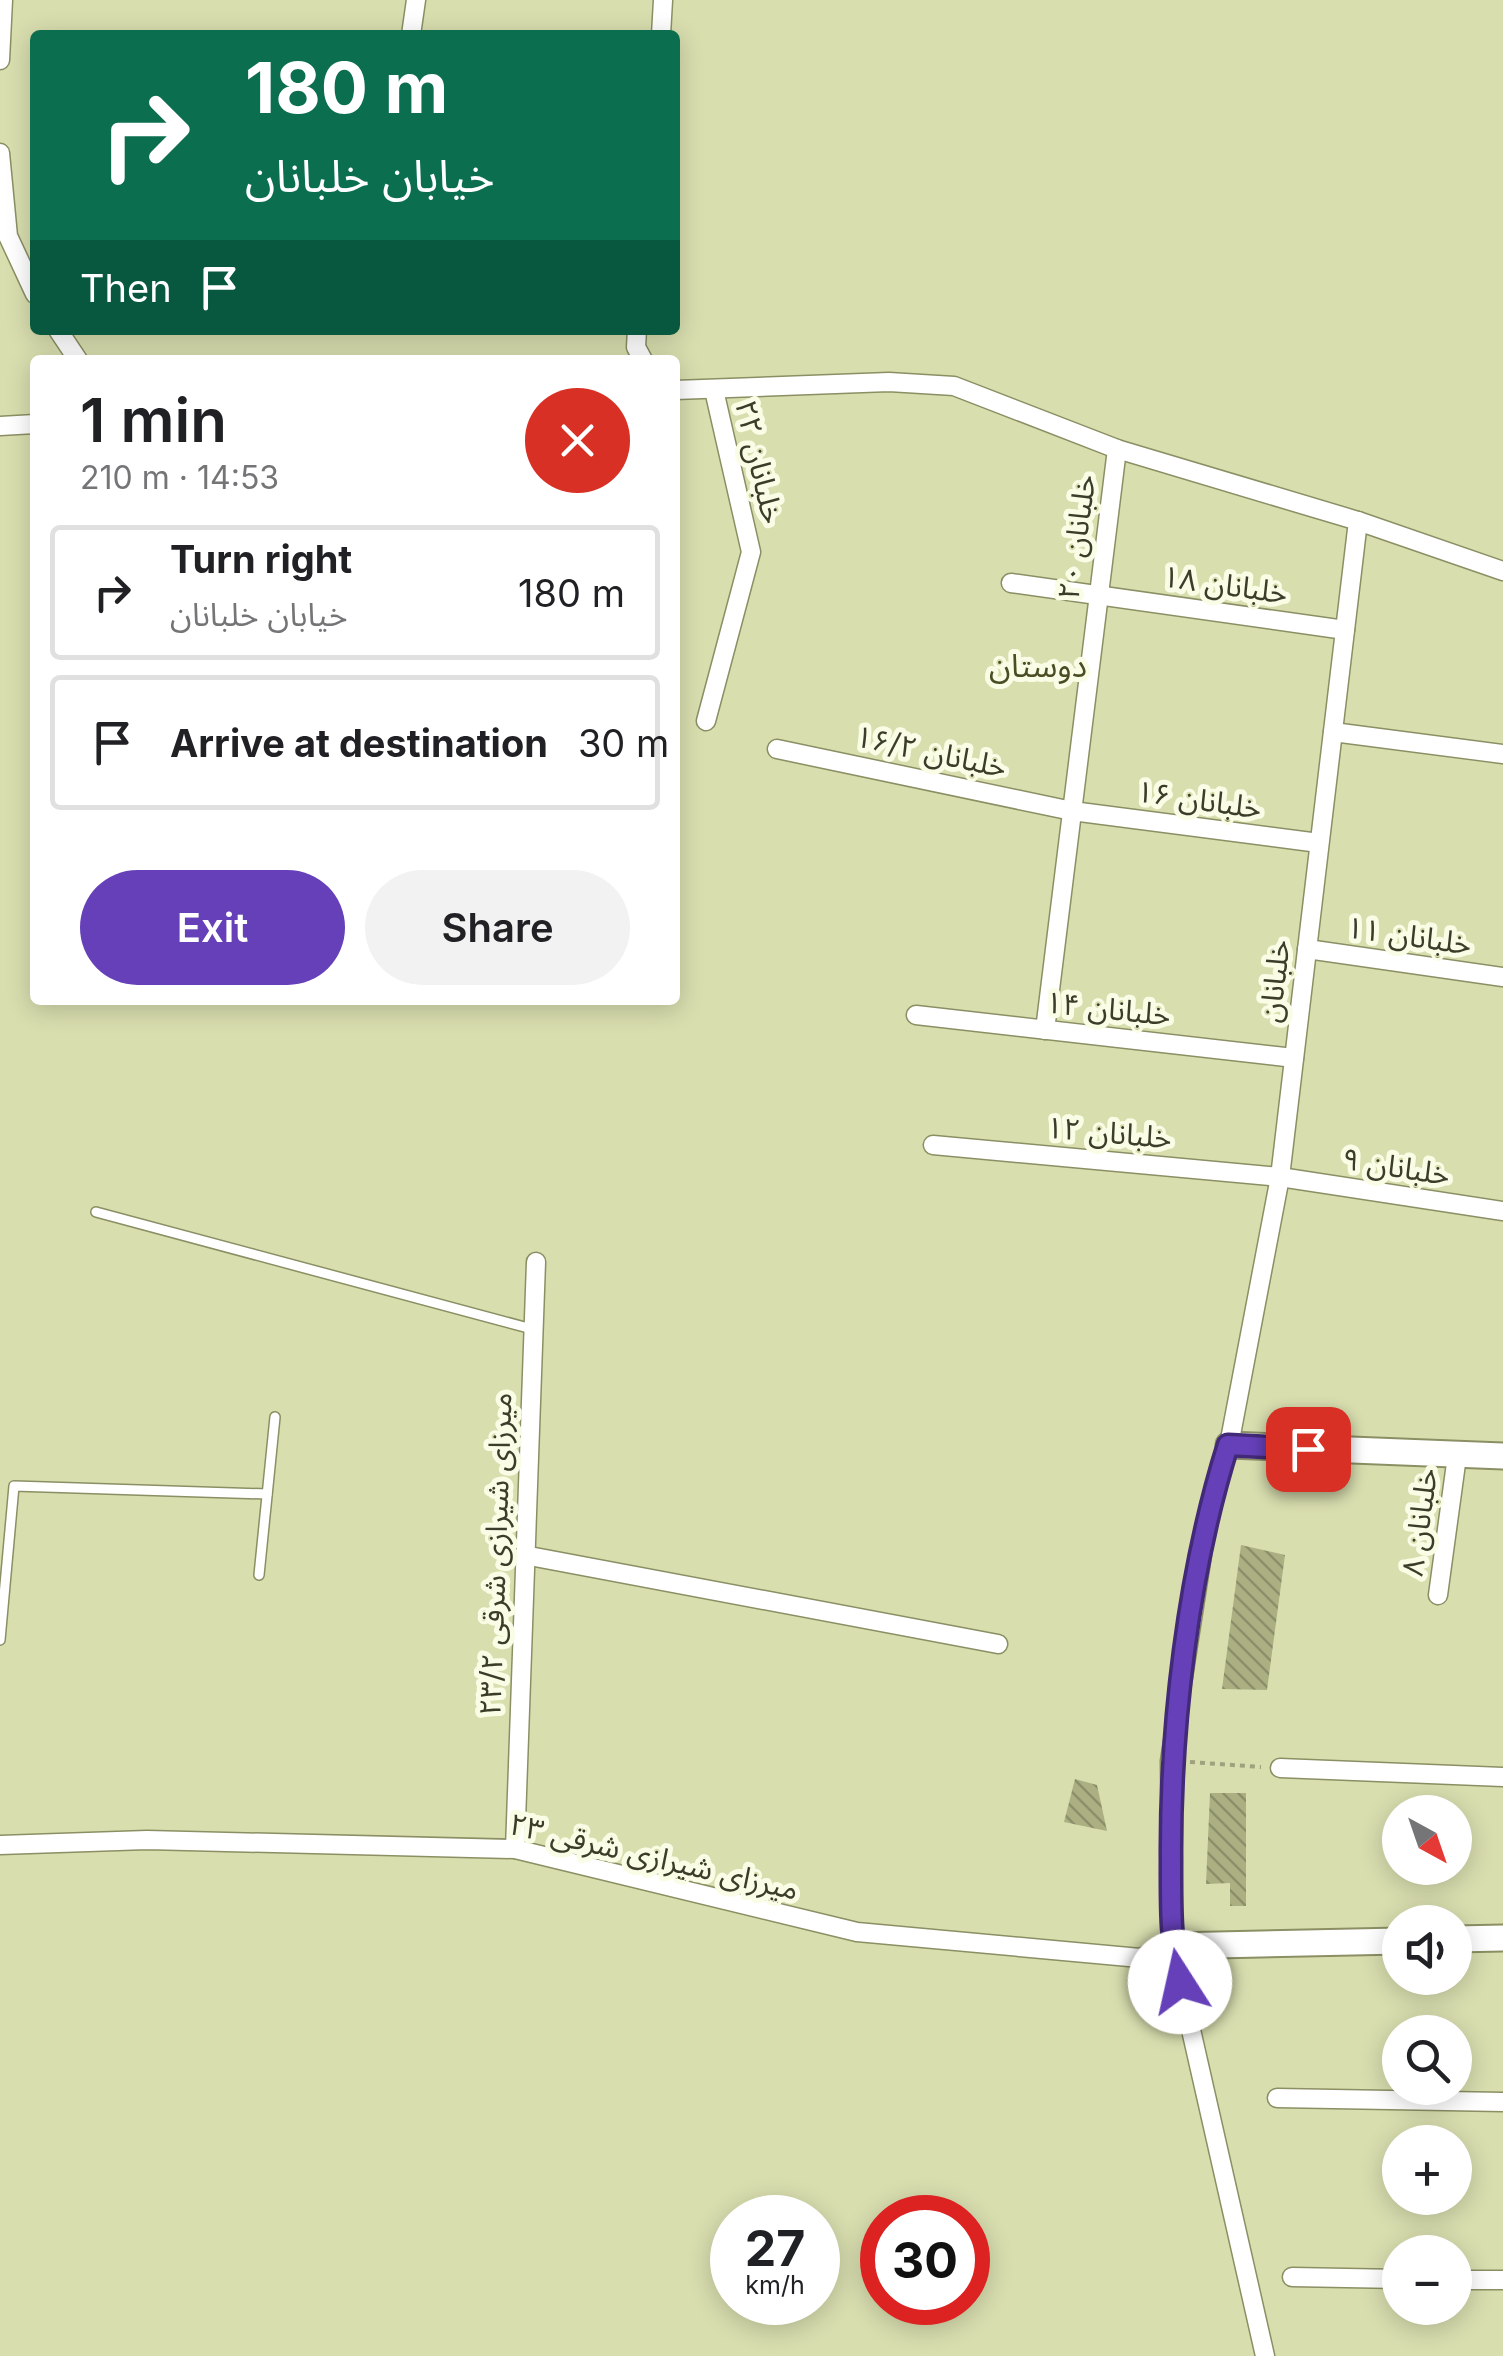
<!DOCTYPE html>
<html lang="en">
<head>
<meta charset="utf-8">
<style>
	body { margin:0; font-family:Inter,"Noto Sans Arabic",sans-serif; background:#f2f2f2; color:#202124; height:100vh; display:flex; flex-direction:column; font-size:38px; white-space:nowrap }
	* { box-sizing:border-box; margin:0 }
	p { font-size:32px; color:#757577 }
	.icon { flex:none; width:55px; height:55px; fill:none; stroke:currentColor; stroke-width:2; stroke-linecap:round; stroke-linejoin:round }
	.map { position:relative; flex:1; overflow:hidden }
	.drawer { position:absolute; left:30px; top:355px; width:650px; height:650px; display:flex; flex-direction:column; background:#fff; border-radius:10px; box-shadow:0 5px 25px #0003 }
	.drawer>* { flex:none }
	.top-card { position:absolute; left:30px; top:30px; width:650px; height:305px; border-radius:10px; box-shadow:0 5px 25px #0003; background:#0b6e4f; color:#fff; overflow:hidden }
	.needle { width:65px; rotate:140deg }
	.fabs { position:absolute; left:1382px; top:1795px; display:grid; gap:20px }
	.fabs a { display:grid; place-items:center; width:90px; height:90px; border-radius:50%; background:#fff; box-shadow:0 5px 25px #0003; font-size:50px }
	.speed { position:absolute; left:710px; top:2195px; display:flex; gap:20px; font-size:50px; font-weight:700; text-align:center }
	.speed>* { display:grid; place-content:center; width:130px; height:130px; border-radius:50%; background:#fff; box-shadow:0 5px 25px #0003; line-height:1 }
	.speed small { font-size:25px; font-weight:400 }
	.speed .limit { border:15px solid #d22; background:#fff; color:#111 }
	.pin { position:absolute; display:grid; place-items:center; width:85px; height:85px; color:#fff; margin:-42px; border-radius:20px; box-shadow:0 5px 15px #0006 }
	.me { position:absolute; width:110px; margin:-55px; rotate:350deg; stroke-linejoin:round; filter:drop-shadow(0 0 8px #0008) }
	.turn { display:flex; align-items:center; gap:35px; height:210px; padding:0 50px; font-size:45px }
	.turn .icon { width:130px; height:130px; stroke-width:2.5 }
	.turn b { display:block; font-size:70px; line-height:85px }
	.then { display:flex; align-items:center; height:95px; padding:0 50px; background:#0003; gap:20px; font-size:38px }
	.round { display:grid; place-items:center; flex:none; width:105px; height:105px; border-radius:52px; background:#f2f2f2 }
	.headline { display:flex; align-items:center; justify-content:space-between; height:170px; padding:0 50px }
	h1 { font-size:60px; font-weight:600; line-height:75px }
	.cta { display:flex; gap:20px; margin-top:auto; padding:20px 50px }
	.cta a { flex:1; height:115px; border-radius:60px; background:#6540b8; color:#fff; font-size:40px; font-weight:600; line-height:115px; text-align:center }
	.cta a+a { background:#f2f2f2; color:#202124 }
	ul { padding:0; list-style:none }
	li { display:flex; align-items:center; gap:30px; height:135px; margin:0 20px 15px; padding:0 30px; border:5px solid #e0e0e0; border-radius:10px }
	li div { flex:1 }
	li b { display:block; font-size:38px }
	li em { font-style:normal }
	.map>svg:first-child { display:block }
	.building { fill:url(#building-back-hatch) }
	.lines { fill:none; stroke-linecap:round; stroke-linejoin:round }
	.lane-casing { stroke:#8b8f63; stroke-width:12 }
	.street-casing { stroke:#8b8f63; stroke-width:21 }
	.secondary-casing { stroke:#8b8f63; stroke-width:29 }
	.path { stroke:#9ea27e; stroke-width:4; stroke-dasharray:5 5; stroke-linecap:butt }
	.lane { stroke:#fff; stroke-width:9 }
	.street { stroke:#fff; stroke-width:18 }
	.secondary { stroke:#fff; stroke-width:25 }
	.route-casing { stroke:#422a78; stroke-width:25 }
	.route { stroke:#6540b8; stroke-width:18 }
	.labels { text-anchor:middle; stroke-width:10; stroke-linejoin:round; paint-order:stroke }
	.street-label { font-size:30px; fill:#3b3d2a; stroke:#fafde5 }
	.neighbourhood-label { font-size:32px; fill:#4b4e24; stroke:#fafde5 }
</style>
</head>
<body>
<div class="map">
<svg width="1503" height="2356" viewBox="0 0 1503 2356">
	<defs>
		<pattern id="building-back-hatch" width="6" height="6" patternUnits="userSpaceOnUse" patternTransform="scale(2.5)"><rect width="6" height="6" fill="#abaf81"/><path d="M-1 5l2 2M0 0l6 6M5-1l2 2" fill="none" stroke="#8c906a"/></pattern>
	</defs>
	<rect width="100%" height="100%" fill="#d9deaf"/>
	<g class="building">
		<path d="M1241,1545L1285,1555L1267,1690L1222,1689Z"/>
		<path d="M1075,1779L1097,1785L1107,1831L1064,1822Z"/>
		<path d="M1210,1793H1246V1906H1230V1883L1206,1884Z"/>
	</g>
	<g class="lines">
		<g class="lane-casing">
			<g id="lane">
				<path d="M96,1212L532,1329"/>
				<path d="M259,1575L275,1417"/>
				<path d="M0,1640L14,1486L267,1494"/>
			</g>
		</g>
		<g class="street-casing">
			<g id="street">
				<path d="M411,35L416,0"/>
				<path d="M661,35L663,0"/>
				<path d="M0,60L3,0"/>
				<path d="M0,153L8,236L35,294"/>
				<path d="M58,330L78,360"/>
				<path d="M637,330L636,347L643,360"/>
				<path d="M675,390L889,382L954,386L1117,449L1358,521L1503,571"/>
				<path d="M0,426L35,424"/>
				<path d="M1011,583L1345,630"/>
				<path d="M706,721L751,552L714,390"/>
				<path d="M1333,732L1503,754"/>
				<path d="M777,749L1072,811L1319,843"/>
				<path d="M1307,949L1503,977"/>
				<path d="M916,1015L1294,1058"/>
				<path d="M1045,1030L1117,449"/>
				<path d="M933,1145L1280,1177L1503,1211"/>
				<path d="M524,1555L998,1644"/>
				<path d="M1438,1595L1457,1456"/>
				<path d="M1280,1768L1503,1777"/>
				<path d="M0,1845L147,1840L515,1849L857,1932L1140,1958L1172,1946"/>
				<path d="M515,1849L536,1262"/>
				<path d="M1277,2098L1503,2102"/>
				<path d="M1292,2277L1400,2279"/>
				<path d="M1455,2280H1503"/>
				<path d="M1265,2356L1172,1946L1170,1761L1210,1503L1229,1445L1280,1177L1358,521"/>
			</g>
		</g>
		<g class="secondary-casing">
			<g id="secondary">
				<path d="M1229,1445L1503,1456"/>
				<path d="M1455,1939L1503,1938"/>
				<path d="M1172,1946L1400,1941"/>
			</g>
		</g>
		<path class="path" d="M1190,1762L1261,1767"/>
		<use href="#lane" class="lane"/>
		<use href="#street" class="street"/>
		<use href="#secondary" class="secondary"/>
	</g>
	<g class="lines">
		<g class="route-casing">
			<path id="route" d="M1180,1982C1170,1941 1171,1902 1171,1860C1170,1727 1188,1572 1228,1445L1308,1449"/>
		</g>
		<use href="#route" class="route"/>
	</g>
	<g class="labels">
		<g class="street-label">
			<text transform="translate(759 462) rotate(77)" y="10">۲۲ خلبانان</text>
			<text transform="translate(1077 537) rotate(-82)" y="10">۲۰ خلبانان</text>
			<text transform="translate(1225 585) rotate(8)" y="10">۱۸ خلبانان</text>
			<text transform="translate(931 752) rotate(12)" y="10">۱۶/۲ خلبانان</text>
			<text transform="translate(1199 800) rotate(8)" y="10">۱۶ خلبانان</text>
			<text transform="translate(1409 936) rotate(8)" y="10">۱۱ خلبانان</text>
			<text transform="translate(1275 981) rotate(-83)" y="10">خلبانان</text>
			<text transform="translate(1108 1009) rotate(6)" y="10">۱۴ خلبانان</text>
			<text transform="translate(1109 1133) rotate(5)" y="10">۱۲ خلبانان</text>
			<text transform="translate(1396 1167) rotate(9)" y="10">۹ خلبانان</text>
			<text transform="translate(1420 1522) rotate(-82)" y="10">۸ خلبانان</text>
			<text transform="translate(496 1554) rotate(-88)" y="10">۲۳/۲ میرزای شیرازی شرقی</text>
			<text transform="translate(654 1857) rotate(13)" y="10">۲۳ میرزای شیرازی شرقی</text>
		</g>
		<g class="neighbourhood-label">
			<text x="1038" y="677">دوستان</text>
		</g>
	</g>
</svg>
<div class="fabs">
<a><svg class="needle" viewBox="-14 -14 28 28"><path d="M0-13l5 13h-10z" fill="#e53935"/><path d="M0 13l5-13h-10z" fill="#757577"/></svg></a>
<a><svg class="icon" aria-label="sound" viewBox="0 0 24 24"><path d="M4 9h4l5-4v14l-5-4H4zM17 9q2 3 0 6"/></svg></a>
<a><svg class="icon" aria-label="search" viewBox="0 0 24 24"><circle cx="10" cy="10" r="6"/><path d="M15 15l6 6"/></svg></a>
<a>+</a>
<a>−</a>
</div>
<div class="speed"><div>27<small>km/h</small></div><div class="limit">30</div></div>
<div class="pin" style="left:1308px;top:1449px;background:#d93025"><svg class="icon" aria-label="arrive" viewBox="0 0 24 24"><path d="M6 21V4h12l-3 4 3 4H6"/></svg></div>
<svg class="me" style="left:1180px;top:1982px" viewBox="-20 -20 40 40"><circle r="19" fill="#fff"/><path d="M0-13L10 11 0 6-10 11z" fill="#6540b8"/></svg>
<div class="top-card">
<div class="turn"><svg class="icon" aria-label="right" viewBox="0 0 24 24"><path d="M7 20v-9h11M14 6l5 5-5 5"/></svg><div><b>180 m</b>خیابان خلبانان</div></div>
<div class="then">Then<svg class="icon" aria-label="arrive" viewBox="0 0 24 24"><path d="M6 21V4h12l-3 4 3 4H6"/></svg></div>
</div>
<section class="drawer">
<div class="headline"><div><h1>1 min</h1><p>210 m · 14:53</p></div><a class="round" style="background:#d93025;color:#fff"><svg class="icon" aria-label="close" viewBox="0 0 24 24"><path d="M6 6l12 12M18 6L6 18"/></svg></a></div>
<ul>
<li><svg class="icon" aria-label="right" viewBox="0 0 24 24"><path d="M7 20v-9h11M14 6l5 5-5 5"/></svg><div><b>Turn right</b><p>خیابان خلبانان</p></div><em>180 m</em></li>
<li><svg class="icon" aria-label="arrive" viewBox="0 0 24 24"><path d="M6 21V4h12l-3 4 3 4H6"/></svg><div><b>Arrive at destination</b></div><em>30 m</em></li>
</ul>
<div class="cta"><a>Exit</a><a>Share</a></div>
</section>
</div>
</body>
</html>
